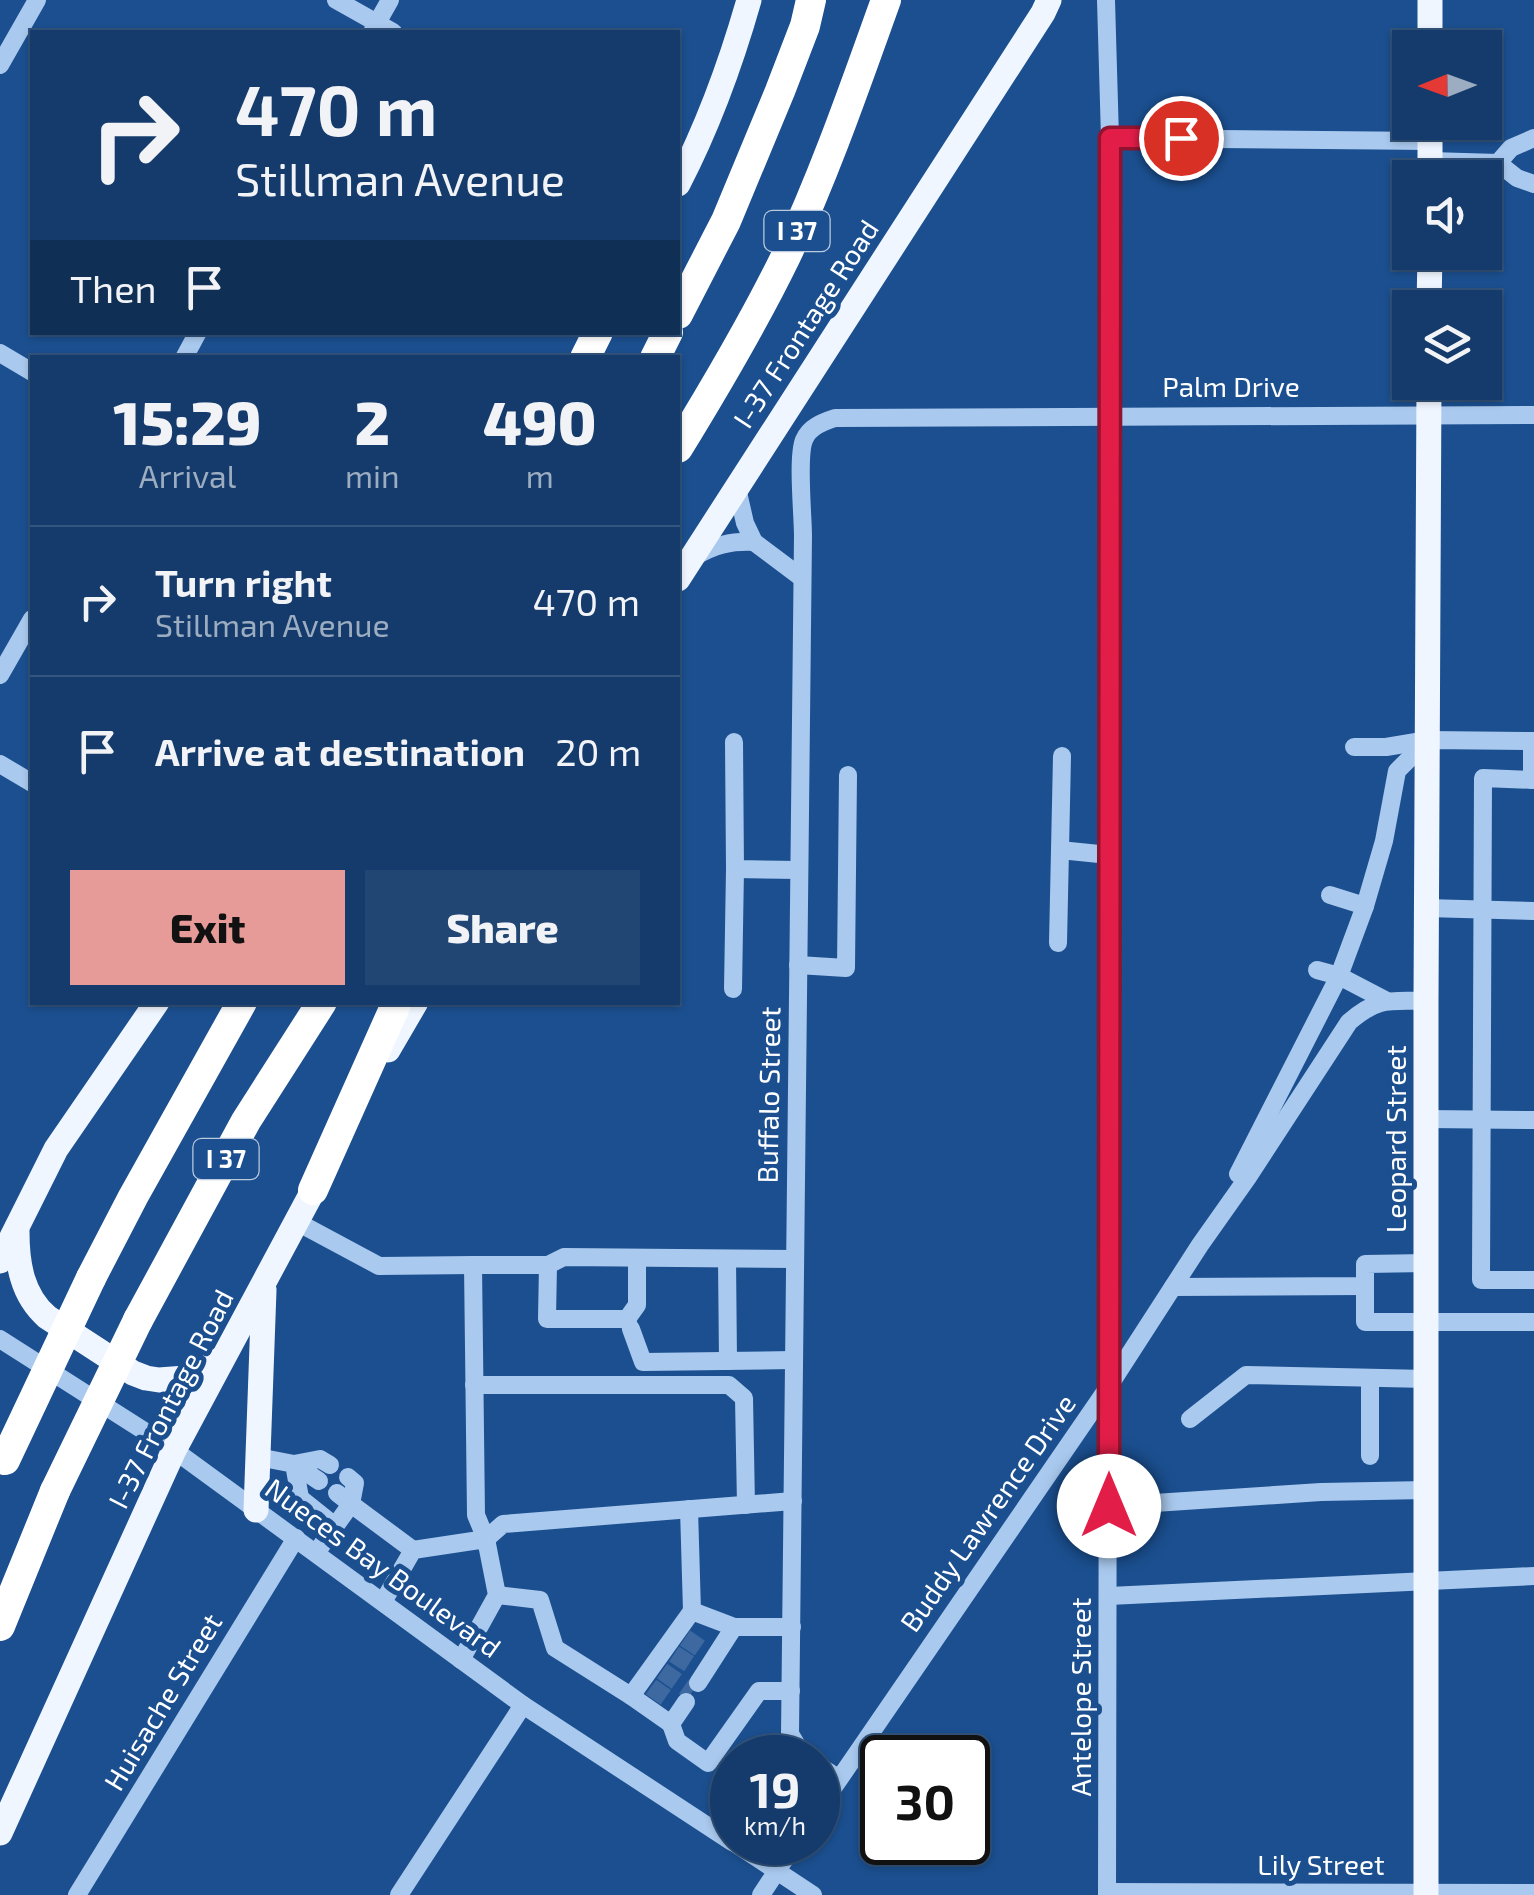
<!DOCTYPE html>
<html lang="en">
<head>
<meta charset="utf-8">
<style>
	body { margin:0; font-family:"Exo 2",sans-serif; background:#214673; color:#f1f3f6; height:100vh; display:flex; flex-direction:column; font-size:38px; white-space:nowrap }
	* { box-sizing:border-box; margin:0 }
	p { font-size:32px; color:#9dadc1 }
	.icon { flex:none; width:55px; height:55px; fill:none; stroke:currentColor; stroke-width:2; stroke-linecap:round; stroke-linejoin:round }
	.map { position:relative; flex:1; overflow:hidden }
	.panel { position:absolute; left:30px; top:355px; width:650px; height:650px; display:flex; flex-direction:column; background:#143b6b; border-radius:0px; box-shadow:0 2px 8px #0004,0 0 0 2px #33557e }
	.panel>* { flex:none }
	.hud { position:absolute; left:30px; top:30px; width:650px; height:305px; border-radius:0px; box-shadow:0 2px 8px #0004,0 0 0 2px #33557e; background:#143b6b; color:#f1f3f6; overflow:hidden }
	.needle { width:65px; rotate:269deg }
	.controls { position:absolute; left:1392px; top:30px; display:grid; gap:20px }
	.controls a { display:grid; place-items:center; width:110px; height:110px; border-radius:0px; background:#143b6b; box-shadow:0 2px 8px #0004,0 0 0 2px #33557e; font-size:50px }
	.speed { position:absolute; left:710px; top:1735px; display:flex; gap:20px; font-size:50px; font-weight:700; text-align:center }
	.speed>* { display:grid; place-content:center; width:130px; height:130px; border-radius:50%; background:#143b6b; box-shadow:0 2px 8px #0004,0 0 0 2px #33557e; line-height:1 }
	.speed small { font-size:25px; font-weight:400 }
	.speed .limit { border:5px solid #111; border-radius:15px; background:#fff; color:#111 }
	.pin { position:absolute; display:grid; place-items:center; width:85px; height:85px; color:#fff; margin:-42px; border:5px solid #fff; border-radius:50%; box-shadow:0 2px 10px #0007 }
	.me { position:absolute; width:110px; margin:-55px; rotate:0deg; stroke-linejoin:round; filter:drop-shadow(0 0 8px #0008) }
	.turn { display:flex; align-items:center; gap:35px; height:210px; padding:0 40px; font-size:45px }
	.turn .icon { width:130px; height:130px; stroke-width:2.5 }
	.turn b { display:block; font-size:70px; line-height:85px }
	.then { display:flex; align-items:center; height:95px; padding:0 40px; background:#0003; gap:20px; font-size:38px }
	.eta { display:flex; justify-content:space-evenly; align-items:center; height:170px; text-align:center }
	.eta b { font-size:60px; font-weight:800; line-height:70px }
	.button { display:flex; gap:20px; margin-top:auto; padding:20px 40px }
	.button a { flex:1; height:115px; border-radius:0px; background:#e69b98; color:#111; font-size:40px; font-weight:800; line-height:115px; text-align:center }
	.button a+a { background:#214673; color:#f1f3f6 }
	ul { padding:0; list-style:none }
	li { display:flex; align-items:center; gap:30px; height:150px; padding:0 40px; border-top:2px solid #33557e }
	li div { flex:1 }
	li b { display:block; font-size:38px }
	li em { font-style:normal }
	.map>svg:first-child { display:block }
	.lines { fill:none; stroke-linecap:round; stroke-linejoin:round }
	.minor-tunnel { stroke:#3d69a0; stroke-width:18; stroke-dasharray:18 9; stroke-linecap:butt }
	.minor { stroke:#a9c9ee; stroke-width:18 }
	.major { stroke:#f0f6ff; stroke-width:25 }
	.highway { stroke:#fff; stroke-width:30 }
	.highway-bridge { stroke:#fff; stroke-width:30 }
	.route-casing { stroke:#92132f; stroke-width:25 }
	.route { stroke:#e11d48; stroke-width:18 }
	.labels { text-anchor:middle; stroke-width:10; stroke-linejoin:round; paint-order:stroke }
	.shield { fill:#1b4f8f; stroke:#bbcadd; stroke-width:2.5 }
	.shield-label { font-size:25px; font-weight:bold; fill:#fff }
	.street-label { font-size:28px; fill:#fff; stroke:#1b4f8f }
</style>
</head>
<body>
<div class="map">
<svg width="1534" height="1895" viewBox="0 0 1534 1895">
	<rect width="100%" height="100%" fill="#1b4f8f"/>
	<g class="lines">
		<g class="minor-tunnel">
			<path d="M685,1638L704,1651"/>
			<path d="M674,1654L694,1667"/>
			<path d="M662,1671L692,1692"/>
			<path d="M651,1687L671,1701"/>
		</g>
		<g class="minor">
			<path d="M336,0L393,32"/>
			<path d="M1106,0L1110,138L1107,1895"/>
			<path d="M373,30L390,0"/>
			<path d="M0,65L37,0"/>
			<path d="M1110,138L1430,141"/>
			<path d="M1430,161L1498,163L1517,178L1534,184"/>
			<path d="M1498,163L1511,148L1534,138"/>
			<path d="M0,353L32,372"/>
			<path d="M184,358L198,332"/>
			<path d="M737,488L745,523L754,542L802,578"/>
			<path d="M694,557C715,545 730,541 754,542"/>
			<path d="M0,675L32,619"/>
			<path d="M734,742L735,869L799,870"/>
			<path d="M1354,747H1386L1428,740L1534,741"/>
			<path d="M1062,756L1060,850L1109,855"/>
			<path d="M0,764L32,783"/>
			<path d="M1532,780V741"/>
			<path d="M1534,780L1483,778L1481,1280H1534"/>
			<path d="M1330,895L1365,906"/>
			<path d="M1426,908L1534,911"/>
			<path d="M1058,943L1060,850"/>
			<path d="M798,965L846,968L848,775"/>
			<path d="M1317,970L1339,976L1385,1000"/>
			<path d="M733,989L735,869"/>
			<path d="M1426,1119L1534,1120"/>
			<path d="M1238,1174L1339,976L1365,906L1384,841L1397,771L1428,740"/>
			<path d="M297,1222L379,1266L473,1265"/>
			<path d="M727,1259L728,1361"/>
			<path d="M548,1265L547,1319H627L628,1322"/>
			<path d="M1365,1286V1322H1534"/>
			<path d="M1173,1287L1365,1286V1264L1427,1263"/>
			<path d="M627,1319L637,1305V1258"/>
			<path d="M631,1329L643,1362L794,1360"/>
			<path d="M0,1339L174,1450L523,1705L732,1842"/>
			<path d="M474,1385H729L744,1398L746,1505"/>
			<path d="M1190,1419L1246,1375L1427,1379"/>
			<path d="M1370,1456V1378"/>
			<path d="M258,1457L294,1464L300,1498L335,1526"/>
			<path d="M294,1464L320,1459L330,1465"/>
			<path d="M294,1464L319,1481"/>
			<path d="M337,1493L351,1504L355,1483L348,1477"/>
			<path d="M793,1501L503,1524L486,1539L476,1515L473,1265H548L564,1257L795,1259"/>
			<path d="M1109,1506L1321,1492L1426,1490"/>
			<path d="M689,1509L692,1611"/>
			<path d="M316,1553L351,1504L413,1550"/>
			<path d="M497,1595L540,1600L555,1648L631,1696L692,1611L734,1627H792"/>
			<path d="M1109,1596L1534,1576"/>
			<path d="M383,1602L413,1550L486,1539L497,1595L461,1660"/>
			<path d="M698,1683L734,1627"/>
			<path d="M631,1696L671,1724L686,1702"/>
			<path d="M671,1724L677,1741L708,1763L759,1691H791"/>
			<path d="M806,1758L802,1754L790,1734L803,536C803,515 797,457 804,440C809,427 823,422 835,418L1534,415"/>
			<path d="M818,1765L838,1778"/>
			<path d="M818,1810L1109,1386L1200,1245L1248,1177L1349,1022C1378,997 1389,1001 1426,1001"/>
			<path d="M733,1842L813,1895"/>
			<path d="M1107,1892L1534,1893"/>
			<path d="M77,1895L296,1538"/>
			<path d="M399,1895L523,1705"/>
			<path d="M761,1895L796,1842"/>
		</g>
		<g class="major">
			<path d="M1430,48V0"/>
			<path d="M1430,122V178"/>
			<path d="M678,184C708,126 731,63 749,0"/>
			<path d="M1429,308L1430,252"/>
			<path d="M678,579L1043,13L1049,0"/>
			<path d="M388,1050L416,1002"/>
			<path d="M17,1232C17,1264 22,1295 47,1317L133,1373L146,1378L159,1380L186,1378L199,1373L221,1359"/>
			<path d="M0,1261L56,1149L157,1002"/>
			<path d="M256,1510L264,1290"/>
			<path d="M0,1833L174,1450L322,1174"/>
			<path d="M1426,1895V1001L1429,382"/>
		</g>
		<g class="highway">
			<path d="M678,314L726,221L780,91L805,26L811,0"/>
			<path d="M585,358L598,332"/>
			<path d="M655,358L668,332"/>
			<path d="M678,448C716,386 754,322 786,256C825,173 855,86 886,0"/>
			<path d="M313,1190L397,1002"/>
			<path d="M91,1278L133,1197L242,1002"/>
			<path d="M138,1320L246,1121L322,1002"/>
			<path d="M0,1626L55,1491"/>
		</g>
		<g class="highway-bridge">
			<path d="M5,1460L91,1278"/>
			<path d="M55,1491L138,1320"/>
		</g>
	</g>
	<g class="lines">
		<g class="route-casing">
			<path id="route" d="M1109,1506L1110,138H1181"/>
		</g>
		<use href="#route" class="route"/>
	</g>
	<g class="labels">
		<g class="shield">
			<rect x="764.5" y="211" width="65" height="40" rx="8"/>
			<rect x="193.5" y="1139" width="65" height="40" rx="8"/>
		</g>
		<g class="shield-label">
			<text x="797" y="240">I 37</text>
			<text x="226" y="1168">I 37</text>
		</g>
		<g class="street-label">
			<text transform="translate(806 324) rotate(-57)" y="10">I-37 Frontage Road</text>
			<text x="1231" y="397">Palm Drive</text>
			<text transform="translate(769 1095) rotate(-89)" y="10">Buffalo Street</text>
			<text transform="translate(1396 1139) rotate(-90)" y="10">Leopard Street</text>
			<text transform="translate(171 1399) rotate(-63)" y="10">I-37 Frontage Road</text>
			<text transform="translate(988 1513) rotate(-55)" y="10">Buddy Lawrence Drive</text>
			<text transform="translate(383 1568) rotate(36)" y="10">Nueces Bay Boulevard</text>
			<text transform="translate(1081 1697) rotate(-90)" y="10">Antelope Street</text>
			<text transform="translate(163 1702) rotate(-59)" y="10">Huisache Street</text>
			<text x="1321" y="1875">Lily Street</text>
		</g>
	</g>
</svg>
<div class="controls">
<a><svg class="needle" viewBox="-14 -14 28 28"><path d="M0-13l5 13h-10z" fill="#e53935"/><path d="M0 13l5-13h-10z" fill="#9dadc1"/></svg></a>
<a><svg class="icon" aria-label="sound" viewBox="0 0 24 24"><path d="M4 9h4l5-4v14l-5-4H4zM17 9q2 3 0 6"/></svg></a>
<a><svg class="icon" aria-label="layers" viewBox="0 0 24 24"><path d="M12 4l9 5-9 5-9-5zM3 14l9 5 9-5"/></svg></a>
</div>
<div class="speed"><div>19<small>km/h</small></div><div class="limit">30</div></div>
<div class="pin" style="left:1181px;top:138px;background:#d93025"><svg class="icon" aria-label="arrive" viewBox="0 0 24 24"><path d="M6 21V4h12l-3 4 3 4H6"/></svg></div>
<svg class="me" style="left:1109px;top:1506px" viewBox="-20 -20 40 40"><circle r="19" fill="#fff"/><path d="M0-13L10 11 0 6-10 11z" fill="#e11d48"/></svg>
<div class="hud">
<div class="turn"><svg class="icon" aria-label="right" viewBox="0 0 24 24"><path d="M7 20v-9h11M14 6l5 5-5 5"/></svg><div><b>470 m</b>Stillman Avenue</div></div>
<div class="then">Then<svg class="icon" aria-label="arrive" viewBox="0 0 24 24"><path d="M6 21V4h12l-3 4 3 4H6"/></svg></div>
</div>
<section class="panel">
<div class="eta">
<div><b>15:29</b><p>Arrival</p></div>
<div><b>2</b><p>min</p></div>
<div><b>490</b><p>m</p></div>
</div>
<ul>
<li><svg class="icon" aria-label="right" viewBox="0 0 24 24"><path d="M7 20v-9h11M14 6l5 5-5 5"/></svg><div><b>Turn right</b><p>Stillman Avenue</p></div><em>470 m</em></li>
<li><svg class="icon" aria-label="arrive" viewBox="0 0 24 24"><path d="M6 21V4h12l-3 4 3 4H6"/></svg><div><b>Arrive at destination</b></div><em>20 m</em></li>
</ul>
<div class="button"><a>Exit</a><a>Share</a></div>
</section>
</div>
</body>
</html>
